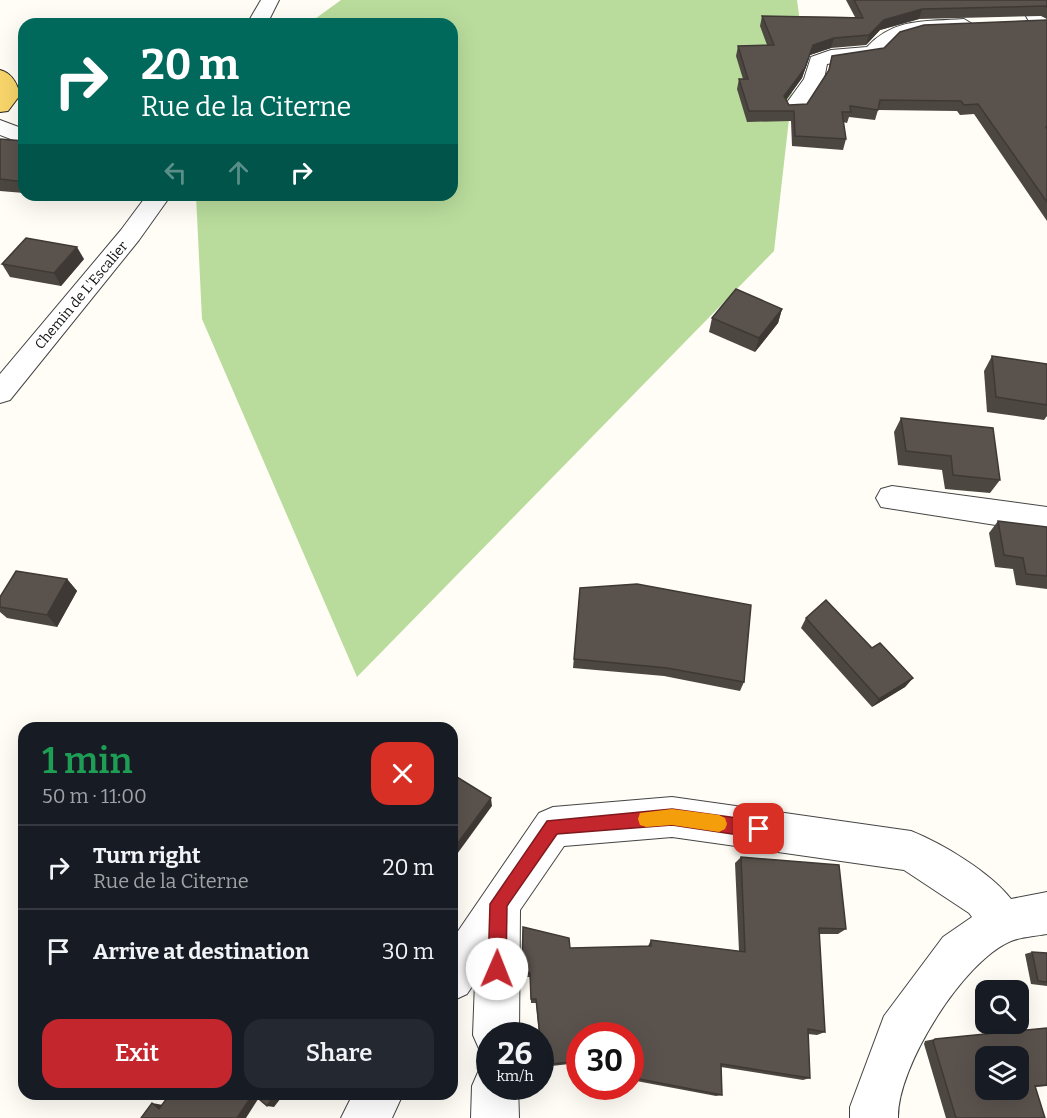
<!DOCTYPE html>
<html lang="en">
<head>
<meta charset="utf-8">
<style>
	body { margin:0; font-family:Bitter,serif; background:#242831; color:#f1f3f6; height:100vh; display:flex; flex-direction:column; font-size:22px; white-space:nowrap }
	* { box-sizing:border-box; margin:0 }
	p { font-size:20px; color:#9ea1a6 }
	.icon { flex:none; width:33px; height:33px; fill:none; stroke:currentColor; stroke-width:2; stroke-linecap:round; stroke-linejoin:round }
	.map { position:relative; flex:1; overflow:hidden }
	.details { position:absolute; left:18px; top:722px; width:440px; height:378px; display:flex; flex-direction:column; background:#171b24; border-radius:18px; box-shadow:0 6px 24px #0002 }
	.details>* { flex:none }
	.hud { position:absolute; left:18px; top:18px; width:440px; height:183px; border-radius:18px; box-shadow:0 6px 24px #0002; background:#00695c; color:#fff; overflow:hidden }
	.controls { position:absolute; left:975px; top:980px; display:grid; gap:12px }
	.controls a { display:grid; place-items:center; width:54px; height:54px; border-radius:12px; background:#171b24; box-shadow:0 6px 24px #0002; font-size:30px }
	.speed { position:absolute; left:476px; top:1022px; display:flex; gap:12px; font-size:30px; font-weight:700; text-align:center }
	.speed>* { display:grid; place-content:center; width:78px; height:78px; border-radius:50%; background:#171b24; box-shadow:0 6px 24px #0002; line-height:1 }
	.speed small { font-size:15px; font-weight:400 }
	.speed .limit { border:9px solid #d22; background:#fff; color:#111 }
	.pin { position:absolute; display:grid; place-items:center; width:51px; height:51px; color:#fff; margin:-26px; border-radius:12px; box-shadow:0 3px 9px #0006 }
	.me { position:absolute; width:66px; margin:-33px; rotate:1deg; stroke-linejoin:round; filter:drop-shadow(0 0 4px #0008) }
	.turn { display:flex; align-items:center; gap:21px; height:126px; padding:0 24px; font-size:27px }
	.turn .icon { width:78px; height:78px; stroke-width:2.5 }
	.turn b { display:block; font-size:42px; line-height:51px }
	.lanes { display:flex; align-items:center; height:57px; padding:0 24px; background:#0003; justify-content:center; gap:30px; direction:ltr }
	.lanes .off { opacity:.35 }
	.round { display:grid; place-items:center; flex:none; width:63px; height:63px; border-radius:18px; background:#242831 }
	.overview { display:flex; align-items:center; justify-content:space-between; height:102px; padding:0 24px }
	h1 { font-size:36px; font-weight:600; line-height:45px; color:#1e9e55 }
	.action { display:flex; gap:12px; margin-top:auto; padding:12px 24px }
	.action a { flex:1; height:69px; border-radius:18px; background:#c4262e; color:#fff; font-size:24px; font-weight:600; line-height:69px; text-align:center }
	.action a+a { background:#242831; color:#f1f3f6 }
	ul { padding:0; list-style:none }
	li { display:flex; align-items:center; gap:18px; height:84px; padding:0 24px; border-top:2px solid #363941 }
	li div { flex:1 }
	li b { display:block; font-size:22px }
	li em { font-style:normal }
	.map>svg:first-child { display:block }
	.forest { fill:#b9dc9c }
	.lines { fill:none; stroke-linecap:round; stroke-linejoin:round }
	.minor-casing { stroke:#444; stroke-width:2 }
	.major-casing { stroke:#222; stroke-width:2 }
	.minor { fill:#fff; fill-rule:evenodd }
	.major { fill:#f9d66b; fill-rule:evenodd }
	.wall { fill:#4d4742 }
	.shaded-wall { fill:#3f3936 }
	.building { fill:#5a524d; stroke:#3f3936; stroke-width:1.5; fill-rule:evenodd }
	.route { fill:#c4262e; stroke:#7f191e; stroke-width:1.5 }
	.slow { fill:#f59e0b }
	.labels { text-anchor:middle; stroke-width:6; stroke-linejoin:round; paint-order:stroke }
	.far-street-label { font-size:14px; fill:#111; stroke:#fff }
</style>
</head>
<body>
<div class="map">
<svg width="1047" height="1118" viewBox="0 0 1047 1118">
	<rect width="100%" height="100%" fill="#fffdf5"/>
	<path class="forest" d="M341,0H797L800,22L774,251L357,677L202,319L196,195H452V24H308Z"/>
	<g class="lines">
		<g class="minor-casing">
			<g id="minor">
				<path d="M261,0H279L267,24H247Z"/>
				<path d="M1017,0H1035L1047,20V43L1040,41Z"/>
				<path d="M964,19L974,25L971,29L906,36L895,40L880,56L827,64L824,79L802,113H786L783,108L804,79L811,57L831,50L867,47C895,17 926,22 964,19Z"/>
				<path d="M0,120L24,129V144L0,135Z"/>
				<path d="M147,195H171L139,240L10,400L0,403V374L121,230Z"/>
				<path d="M892,486L1047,507V533L881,507L876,498L881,489Z"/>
				<path d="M672,797L911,831C943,844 990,872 1011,899L1047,892V934C1036,936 1021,937 1011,941C963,961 897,1067 898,1118H850V1107L884,1016L943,937L972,917L969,913L904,870L672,837L564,846L520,910L519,1035H489V1055L480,1051L473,1035L475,982L467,994L452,1001V940L539,813L553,807Z"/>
				<path d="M489,1065V1086H518L519,1118H471L472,1086L479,1070Z"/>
				<path d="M353,1094H403L392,1118H341Z"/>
			</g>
		</g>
		<g class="major-casing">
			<path id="major" d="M0,70C12,73 17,83 20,95L8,111L0,112Z"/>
		</g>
		<use href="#minor" class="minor"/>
		<use href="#major" class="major"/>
	</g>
	<g class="wall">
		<path d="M846,0H1047V19L1041,16L919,19L880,30L866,45L831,48L810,55L802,78L786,100L789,105L807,104L828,72L832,56L884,48L1047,20V221L974,114L960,115L957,111L878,110L875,120L849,117L847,123L843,122L846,139L843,150L792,146L791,121L747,122L737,89L739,79H743L736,56L738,46L767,45L760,26L762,16L855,17Z"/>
		<path d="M0,139L24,141V193L0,191Z"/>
		<path d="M37,195H75L72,199Z"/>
		<path d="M84,259L61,286L10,277L2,264Z"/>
		<path d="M782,309L778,323L755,352L709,332L712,318Z"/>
		<path d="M992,356L1047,364V416L1044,420L987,412L984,371Z"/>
		<path d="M901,418L1000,480L990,493L945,489L942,470L898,465L894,432Z"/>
		<path d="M998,521L1047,527V589L1016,585L1013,569L995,567L989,533Z"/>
		<path d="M67,579L77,591L57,627L7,618L0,612V597Z"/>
		<path d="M580,588L744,682L740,691L664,676L573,668Z"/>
		<path d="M806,618L913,678L905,687L872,707L801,628Z"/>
		<path d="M741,857L846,929L838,934H819L825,1032L817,1035L808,1034L810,1078L803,1080L721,1067L722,1095L716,1096L631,1080L630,1035H579V1063L542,1067L540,1035H539L536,1003H531L530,977H522L523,927L570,948L648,946L651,940L739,951L735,863Z"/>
		<path d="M1032,952L1047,953V986L1031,984L1025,954Z"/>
		<path d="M1047,1028V1086L1035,1087L1045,1118H946L924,1044L925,1041L935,1039Z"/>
	</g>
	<g class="shaded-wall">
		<path d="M922,9L919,19L880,30L866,45L869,35L884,20Z"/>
		<path d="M834,38L831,48L810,55L802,78L781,107L784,96L813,45Z"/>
		<path d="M77,247L84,259L61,286L54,273Z"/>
		<path d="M782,309L778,323L755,352L759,338Z"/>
		<path d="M67,579L77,591L57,627L47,615Z"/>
		<path d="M913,678L905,687L872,707L879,699Z"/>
		<path d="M491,798L492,806L452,861V851Z"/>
		<path d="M253,1094L260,1096L246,1118H237Z"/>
		<path d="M275,1094H284L274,1107L267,1106Z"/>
		<path d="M152,1103L163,1105L159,1109Z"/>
	</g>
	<g class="building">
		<path d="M854,0H1047V7L1045,6L922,9L884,20L869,35L834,38L813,45L805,68L784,96L789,105L807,104L829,70L832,56L884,48L900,32L924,25L1047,20V127H1046L1047,129V202L978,104L964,105L961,101L880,100L878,110L850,106L851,112H842L846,139L795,136L794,111H749L739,79H748L738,46L774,45L762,16L863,18Z"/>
		<path d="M0,139L24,141V182L0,179Z"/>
		<path d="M26,238L77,247L54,273L2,264Z"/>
		<path d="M736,289L782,309L759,338L712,318Z"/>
		<path d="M992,356L1047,364V405L996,397Z"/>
		<path d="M901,418L993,428L1000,480L953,475L951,456L906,451Z"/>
		<path d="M998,521L1047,527V576L1026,574L1023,558L1004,555Z"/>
		<path d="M16,571L67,579L47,615L0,607V597Z"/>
		<path d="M637,584L751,605L744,682L667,668L574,659L580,588Z"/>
		<path d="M826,600L872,648L880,643L913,678L879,699L806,618Z"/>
		<path d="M452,774L491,798L452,851Z"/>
		<path d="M741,857L839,865L846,929L819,928L825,1032L808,1029L810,1078L721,1064L722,1095L634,1078V1055L630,1056V1035H579V1061L543,1065L536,999H531L530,973H522L523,927L569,938L570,948L651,946V940L745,952Z"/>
		<path d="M1032,952L1047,953V982L1038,981Z"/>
		<path d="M1047,1028V1085L1035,1086L1045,1118H956L933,1041L935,1039ZM986,1056H1018V1089H986Z"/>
		<path d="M170,1094H275L267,1106L253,1094L237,1118H141L152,1103L159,1109Z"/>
	</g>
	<path class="route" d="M672,809L759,821L765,824L767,829L765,835L759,838L672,825L557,834L507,906L506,969L504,976L497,978L491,976L488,969L490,904L547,821Z"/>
	<path class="slow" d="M672,809L719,815L725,818L727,824L725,829L719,832L672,825L646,827L640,825L638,819L640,813Z"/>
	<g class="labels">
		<g class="far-street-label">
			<text transform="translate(81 295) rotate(-50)" y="5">Chemin de L'Escalier</text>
		</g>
	</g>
</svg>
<div class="controls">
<a><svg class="icon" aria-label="search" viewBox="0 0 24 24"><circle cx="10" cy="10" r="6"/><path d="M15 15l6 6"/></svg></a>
<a><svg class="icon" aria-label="layers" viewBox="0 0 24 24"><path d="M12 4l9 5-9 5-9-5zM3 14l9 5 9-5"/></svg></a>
</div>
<div class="speed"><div>26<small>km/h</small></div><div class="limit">30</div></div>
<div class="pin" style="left:759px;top:829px;background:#d93025"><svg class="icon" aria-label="arrive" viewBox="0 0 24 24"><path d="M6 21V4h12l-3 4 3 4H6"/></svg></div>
<svg class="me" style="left:497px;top:969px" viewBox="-20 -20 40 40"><circle r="19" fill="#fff"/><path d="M0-13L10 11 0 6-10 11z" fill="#c4262e"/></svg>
<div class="hud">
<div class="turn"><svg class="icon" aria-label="right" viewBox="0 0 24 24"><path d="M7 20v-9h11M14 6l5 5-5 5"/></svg><div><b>20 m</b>Rue de la Citerne</div></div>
<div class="lanes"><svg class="icon off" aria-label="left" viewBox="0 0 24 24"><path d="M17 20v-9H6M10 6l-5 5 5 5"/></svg><svg class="icon off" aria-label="ahead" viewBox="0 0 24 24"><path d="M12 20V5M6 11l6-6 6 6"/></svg><svg class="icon" aria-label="right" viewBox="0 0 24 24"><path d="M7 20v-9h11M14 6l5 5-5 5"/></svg></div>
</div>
<section class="details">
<div class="overview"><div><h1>1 min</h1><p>50 m · 11:00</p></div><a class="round" style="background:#d93025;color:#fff"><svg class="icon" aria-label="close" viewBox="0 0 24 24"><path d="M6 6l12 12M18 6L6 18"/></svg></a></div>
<ul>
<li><svg class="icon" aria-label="right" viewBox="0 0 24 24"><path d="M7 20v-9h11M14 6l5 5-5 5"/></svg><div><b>Turn right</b><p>Rue de la Citerne</p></div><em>20 m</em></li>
<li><svg class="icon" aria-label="arrive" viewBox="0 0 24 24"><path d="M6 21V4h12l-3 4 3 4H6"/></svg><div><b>Arrive at destination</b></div><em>30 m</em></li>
</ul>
<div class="action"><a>Exit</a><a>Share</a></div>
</section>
</div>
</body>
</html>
